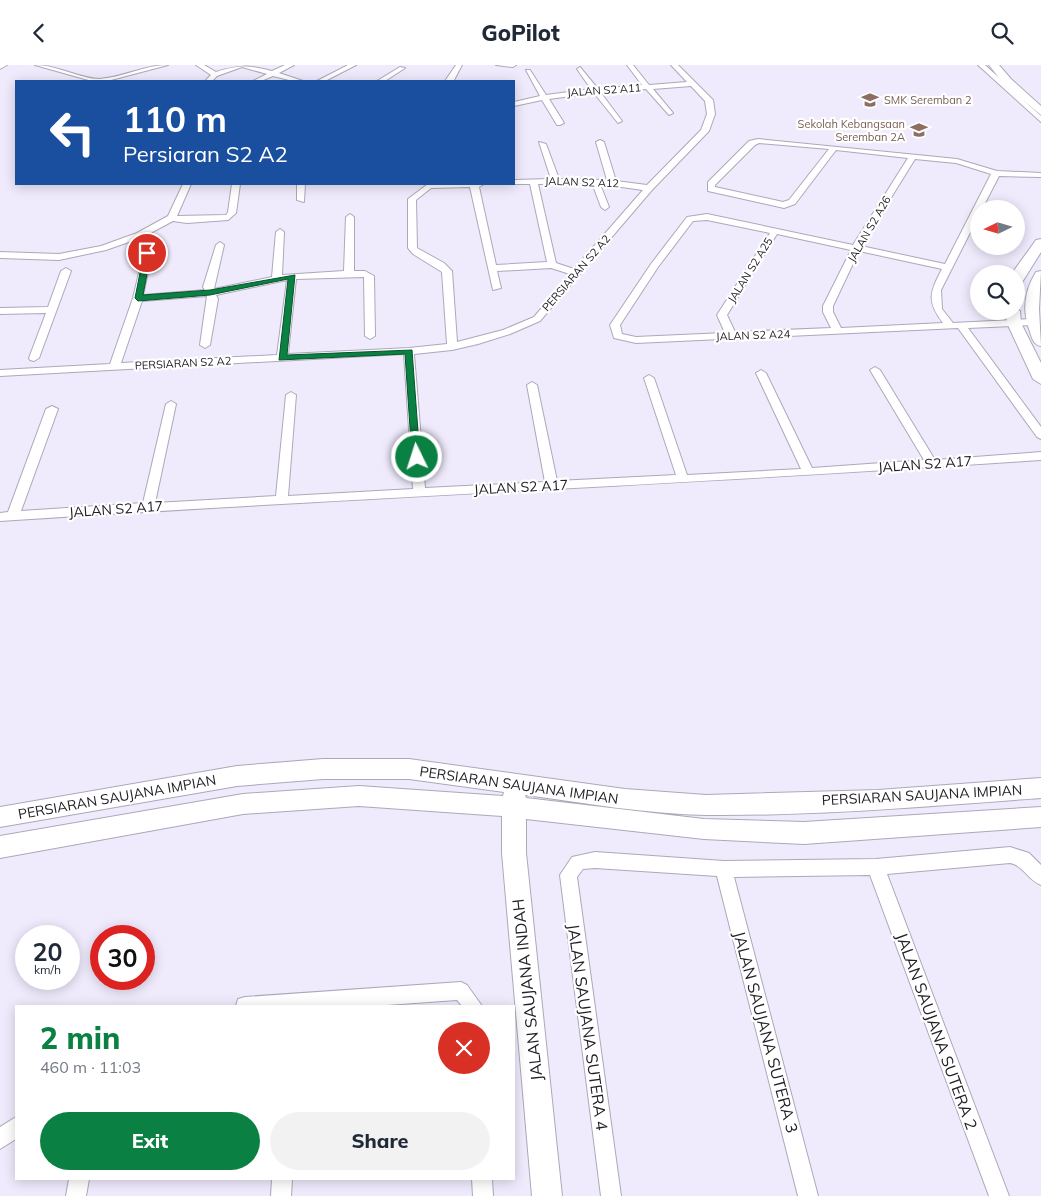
<!DOCTYPE html>
<html lang="en">
<head>
<meta charset="utf-8">
<style>
	body { margin:0; font-family:Mulish,sans-serif; background:#f2f2f3; color:#1f2937; height:100vh; display:flex; flex-direction:column; font-size:19px; white-space:nowrap }
	* { box-sizing:border-box; margin:0 }
	p { font-size:16px; color:#747a83 }
	.icon { flex:none; width:28px; height:28px; fill:none; stroke:currentColor; stroke-width:2; stroke-linecap:round; stroke-linejoin:round }
	.map { position:relative; flex:1; overflow:hidden }
	.side { position:absolute; left:15px; top:940px; width:500px; height:175px; display:flex; flex-direction:column; background:#fff; border-radius:0px; box-shadow:0 2px 12px #0003 }
	.side>* { flex:none }
	.top-card { position:absolute; left:15px; top:15px; width:500px; height:105px; border-radius:0px; box-shadow:0 2px 12px #0003; background:#1a4fa0; color:#fff; overflow:hidden }
	.needle { width:32px; rotate:265deg }
	.controls { position:absolute; left:970px; top:135px; display:grid; gap:10px }
	.controls a { display:grid; place-items:center; width:55px; height:55px; border-radius:50%; background:#fff; box-shadow:0 2px 12px #0003; font-size:25px }
	.speed { position:absolute; left:15px; top:860px; display:flex; gap:10px; font-size:25px; font-weight:700; text-align:center }
	.speed>* { display:grid; place-content:center; width:65px; height:65px; border-radius:50%; background:#fff; box-shadow:0 2px 12px #0003; line-height:1 }
	.speed small { font-size:12px; font-weight:400 }
	.speed .limit { border:8px solid #d22; background:#fff; color:#111 }
	.pin { position:absolute; display:grid; place-items:center; width:42px; height:42px; color:#fff; margin:-21px; border:2px solid #fff; border-radius:50%; box-shadow:0 1px 5px #0007 }
	.me { position:absolute; width:55px; margin:-28px; rotate:356deg; stroke-linejoin:round; filter:drop-shadow(0 0 4px #0008) }
	.turn { display:flex; align-items:center; gap:18px; height:105px; padding:0 25px; font-size:22px }
	.turn .icon { width:65px; height:65px; stroke-width:2.5 }
	.turn b { display:block; font-size:35px; line-height:42px }
	.round { display:grid; place-items:center; flex:none; width:52px; height:52px; border-radius:26px; background:#f2f2f3 }
	.head { display:flex; align-items:center; justify-content:space-between; height:85px; padding:0 25px }
	h1 { font-size:30px; font-weight:800; line-height:38px; color:#0b8043 }
	.action { display:flex; gap:10px; margin-top:auto; padding:10px 25px }
	.action a { flex:1; height:58px; border-radius:30px; background:#0b8043; color:#fff; font-size:20px; font-weight:800; line-height:58px; text-align:center }
	.action a+a { background:#f2f2f3; color:#1f2937 }
	header { display:flex; justify-content:space-between; align-items:center; height:65px; padding:0 25px; background:#fff; font-size:22px; font-weight:800 }
	.map>svg:first-child { display:block }
	.lines { fill:none; stroke-linecap:round; stroke-linejoin:round }
	.street-casing { stroke:#ada8b9; stroke-width:2 }
	.secondary-casing { stroke:#ada8b9; stroke-width:2 }
	.street { fill:#fff; fill-rule:evenodd }
	.secondary { fill:#fff; fill-rule:evenodd }
	.route { fill:#0b8043; stroke:#07532c }
	.labels { text-anchor:middle; stroke-width:4.5; stroke-linejoin:round; paint-order:stroke }
	.far-street-label { font-size:11px; fill:#232127; stroke:#fff }
	.far-education-label { font-size:11px; fill:#785e54; stroke:#fff; text-anchor:start }
	.street-label { font-size:14px; fill:#232127; stroke:#fff }
	.near-street-label { font-size:16px; fill:#232127; stroke:#fff }
</style>
</head>
<body>
<header><svg class="icon" aria-label="back" viewBox="0 0 24 24"><path d="M15 5l-7 7 7 7"/></svg>GoPilot<svg class="icon" aria-label="search" viewBox="0 0 24 24"><circle cx="10" cy="10" r="6"/><path d="M15 15l6 6"/></svg></header>
<div class="map">
<svg width="1041" height="1131" viewBox="0 0 1041 1131">
	<rect width="100%" height="100%" fill="#efeafc"/>
	<g class="lines">
		<g class="street-casing">
			<g id="street">
				<path d="M0,0H7L0,4Z"/>
				<path d="M35,0C57,0 81,14 99,14C121,13 144,0 168,0L107,16H92Z"/>
				<path d="M196,0H204L216,7C239,0 249,0 272,6L285,0H294L279,8L303,16H293L273,11L261,16H253L267,9L242,2L217,11L212,16H205L211,10Z"/>
				<path d="M348,0H356L325,16H317Z"/>
				<path d="M456,0H462L454,15L445,16Z"/>
				<path d="M496,0H516L513,2Z"/>
				<path d="M627,0H633L649,20L687,17L671,0H678L713,35L715,49L709,66L652,125L540,256L510,269L478,279L452,285L414,289L425,423L545,417L527,320L532,317L537,320L557,416L676,410L644,313L649,310L654,313L687,410L801,404L756,308L761,305L766,308L812,403L924,395L870,305L875,302L880,305L935,395L1041,387V395C694,419 347,433 0,456V448L8,447L46,344L52,341L58,344L21,446L143,438L166,339L171,336L176,339L155,438L276,431L286,330L291,327L296,330L288,431L413,424L404,289L0,311V305L110,299L133,233L144,187L152,189L143,230L205,225L203,222L216,180L220,177L224,180L214,224L272,212L276,167L280,164L284,167L282,210L344,206L346,152L350,149L354,152V206H365L374,211L375,271L370,274L365,271L364,212L296,214L288,289L409,283L447,279L442,207L413,189L408,183V134L428,119H484L479,122L496,200L547,197L530,119H511H514V115L551,114L539,77L546,79L559,114L607,115L596,77L600,75L604,77L616,116L647,120L701,65L707,49L705,36L691,21L653,24L673,48L669,50L646,24L601,28L622,56L618,58L594,28L549,34L564,58L560,60H557L542,35L514,41V37L540,31L526,5H530L546,30L591,24L577,4L580,2L598,24L642,20ZM592,118L601,142L605,145L609,142L600,119L643,125L574,204L556,198L538,119ZM470,122L493,225L501,223L497,206L551,203L570,209L534,252L503,265L457,277L452,206L444,198L417,183L416,135L431,123ZM287,215L277,290L121,298L142,236L207,231L200,280L205,283L210,280L218,234L216,230Z"/>
				<path d="M978,0H985L1041,51V57Z"/>
				<path d="M400,2L405,3L385,16H377Z"/>
				<path d="M758,74L957,94L997,106L1041,108V112L999,111L982,144H979V150L941,225L942,244L953,258L1032,254L1037,257L1032,260L968,263L1041,362V374L1037,372L958,263L636,278L614,273L610,260L651,199L687,152L707,149L853,180L908,93L836,85L795,139L784,143L708,126V117L749,76ZM759,78L829,84L789,135L783,137L715,122V120L755,80ZM915,94L956,98L991,109L945,199L861,181ZM707,155L770,168L717,250L725,268L636,272L622,269L620,260L658,202L693,156ZM777,169L851,185L823,241V247L831,263L735,267L727,250ZM859,186L942,204C930,227 926,236 943,258L841,263L833,247V241Z"/>
				<path d="M183,119H191L177,151L226,150L228,147L232,119H240L236,148L228,155L187,158L173,156L143,172L106,185L59,195L0,193V187L59,189L101,181L137,168L168,151Z"/>
				<path d="M297,119H305L304,137L297,135Z"/>
				<path d="M66,203L71,206L39,293L34,296L30,295L29,293L46,248L0,249V243L48,242L61,206Z"/>
				<path d="M1010,782L1029,788L1041,800V820C1028,815 1024,801 1010,798L887,809L1009,1131H989L870,810L734,812L818,1131H798L717,811L595,803L583,804L577,812L621,1131H601L560,810L572,792L595,787L724,796L876,794Z"/>
				<path d="M461,917L467,920L482,941H462L457,935L373,941H236L238,934L245,932Z"/>
				<path d="M16,1052V1074L0,1084V1062Z"/>
				<path d="M69,1114H89L86,1131H66Z"/>
				<path d="M272,1114H292L291,1131H271Z"/>
				<path d="M472,1114H492L493,1131H473Z"/>
			</g>
		</g>
		<g class="secondary-casing">
			<g id="secondary">
				<path d="M989,0H999L1011,14L1041,41V50L1003,18Z"/>
				<path d="M1041,174V187L1021,219L1016,220V209H1012L1013,207L1036,175Z"/>
				<path d="M1041,206L1039,244L1041,281C1034,280 1032,274 1030,267C1022,246 1024,226 1036,207Z"/>
				<path d="M1016,243L1020,246L1021,258L1041,298V319L1033,314L1007,258L1006,246H1016Z"/>
				<path d="M323,694H409L625,724L706,730L878,725L1041,713V733C930,741 818,751 707,750C646,749 585,738 525,730L526,733L704,754L804,757L1041,742V762L804,779L704,774L526,754V788L562,1131H532L502,788V751L359,741L243,749L0,793V771L243,729L359,721L503,731L504,727L409,714H323L237,721L0,762V742L237,701Z"/>
			</g>
		</g>
		<use href="#street" class="street"/>
		<use href="#secondary" class="secondary"/>
	</g>
	<path class="route" d="M147,186L151,188L143,230L210,225L295,210L287,290L412,285L420,394L412,392L405,289L279,295L288,214L210,230L138,236L135,233L144,188Z"/>
	<defs>
		<g id="school-bare" transform="scale(1.35)"><path d="M0-5L7-2L0 1L-7-2ZM-4 1L0 2.5L4 1V4Q0 6-4 4Z" fill="#8d6e63" stroke="#fff" stroke-width="2.5" paint-order="stroke"/></g>
	</defs>
	<g fill-rule="evenodd">
		<use href="#school-bare" x="870" y="35"/>
		<use href="#school-bare" x="919" y="65"/>
	</g>
	<g class="labels">
		<g class="far-street-label">
			<text transform="translate(604 25) rotate(-4)" y="4">JALAN S2 A11</text>
			<text transform="translate(582 117) rotate(2)" y="4">JALAN S2 A12</text>
			<text transform="translate(869 164) rotate(-60)" y="4">JALAN S2 A26</text>
			<text transform="translate(750 205) rotate(-58)" y="4">JALAN S2 A25</text>
			<text transform="translate(576 208) rotate(-49)" y="4">PERSIARAN S2 A2</text>
			<text transform="translate(753 270) rotate(-2)" y="4">JALAN S2 A24</text>
			<text transform="translate(183 298) rotate(-3)" y="4">PERSIARAN S2 A2</text>
		</g>
		<g class="far-education-label">
			<text x="884" y="39">SMK Seremban 2</text>
			<text x="905" y="63" text-anchor="end">Sekolah Kebangsaan<tspan x="905" dy="13">Seremban 2A</tspan></text>
		</g>
		<g class="street-label">
			<text transform="translate(925 399) rotate(-4)" y="5">JALAN S2 A17</text>
			<text transform="translate(521 422) rotate(-3)" y="5">JALAN S2 A17</text>
			<text transform="translate(116 444) rotate(-4)" y="5">JALAN S2 A17</text>
			<text transform="translate(519 720) rotate(8)" y="5">PERSIARAN SAUJANA IMPIAN</text>
			<text transform="translate(922 730) rotate(-3)" y="5">PERSIARAN SAUJANA IMPIAN</text>
			<text transform="translate(117 732) rotate(-10)" y="5">PERSIARAN SAUJANA IMPIAN</text>
		</g>
		<g class="near-street-label">
			<text transform="translate(527 925) rotate(-96)" y="6">JALAN SAUJANA INDAH</text>
			<text transform="translate(588 962) rotate(82)" y="6">JALAN SAUJANA SUTERA 4</text>
			<text transform="translate(937 966) rotate(70)" y="6">JALAN SAUJANA SUTERA 2</text>
			<text transform="translate(766 967) rotate(75)" y="6">JALAN SAUJANA SUTERA 3</text>
		</g>
	</g>
</svg>
<div class="controls">
<a><svg class="needle" viewBox="-14 -14 28 28"><path d="M0-13l5 13h-10z" fill="#e53935"/><path d="M0 13l5-13h-10z" fill="#747a83"/></svg></a>
<a><svg class="icon" aria-label="search" viewBox="0 0 24 24"><circle cx="10" cy="10" r="6"/><path d="M15 15l6 6"/></svg></a>
</div>
<div class="speed"><div>20<small>km/h</small></div><div class="limit">30</div></div>
<div class="pin" style="left:147px;top:188px;background:#d93025"><svg class="icon" aria-label="arrive" viewBox="0 0 24 24"><path d="M6 21V4h12l-3 4 3 4H6"/></svg></div>
<svg class="me" style="left:417px;top:392px" viewBox="-20 -20 40 40"><circle r="17" fill="#0b8043" stroke="#fff" stroke-width="3"/><path d="M0-11L8 9 0 5-8 9z" fill="#fff"/></svg>
<div class="top-card">
<div class="turn"><svg class="icon" aria-label="left" viewBox="0 0 24 24"><path d="M17 20v-9H6M10 6l-5 5 5 5"/></svg><div><b>110 m</b>Persiaran S2 A2</div></div>
</div>
<section class="side">
<div class="head"><div><h1>2 min</h1><p>460 m · 11:03</p></div><a class="round" style="background:#d93025;color:#fff"><svg class="icon" aria-label="close" viewBox="0 0 24 24"><path d="M6 6l12 12M18 6L6 18"/></svg></a></div>
<div class="action"><a>Exit</a><a>Share</a></div>
</section>
</div>
</body>
</html>
